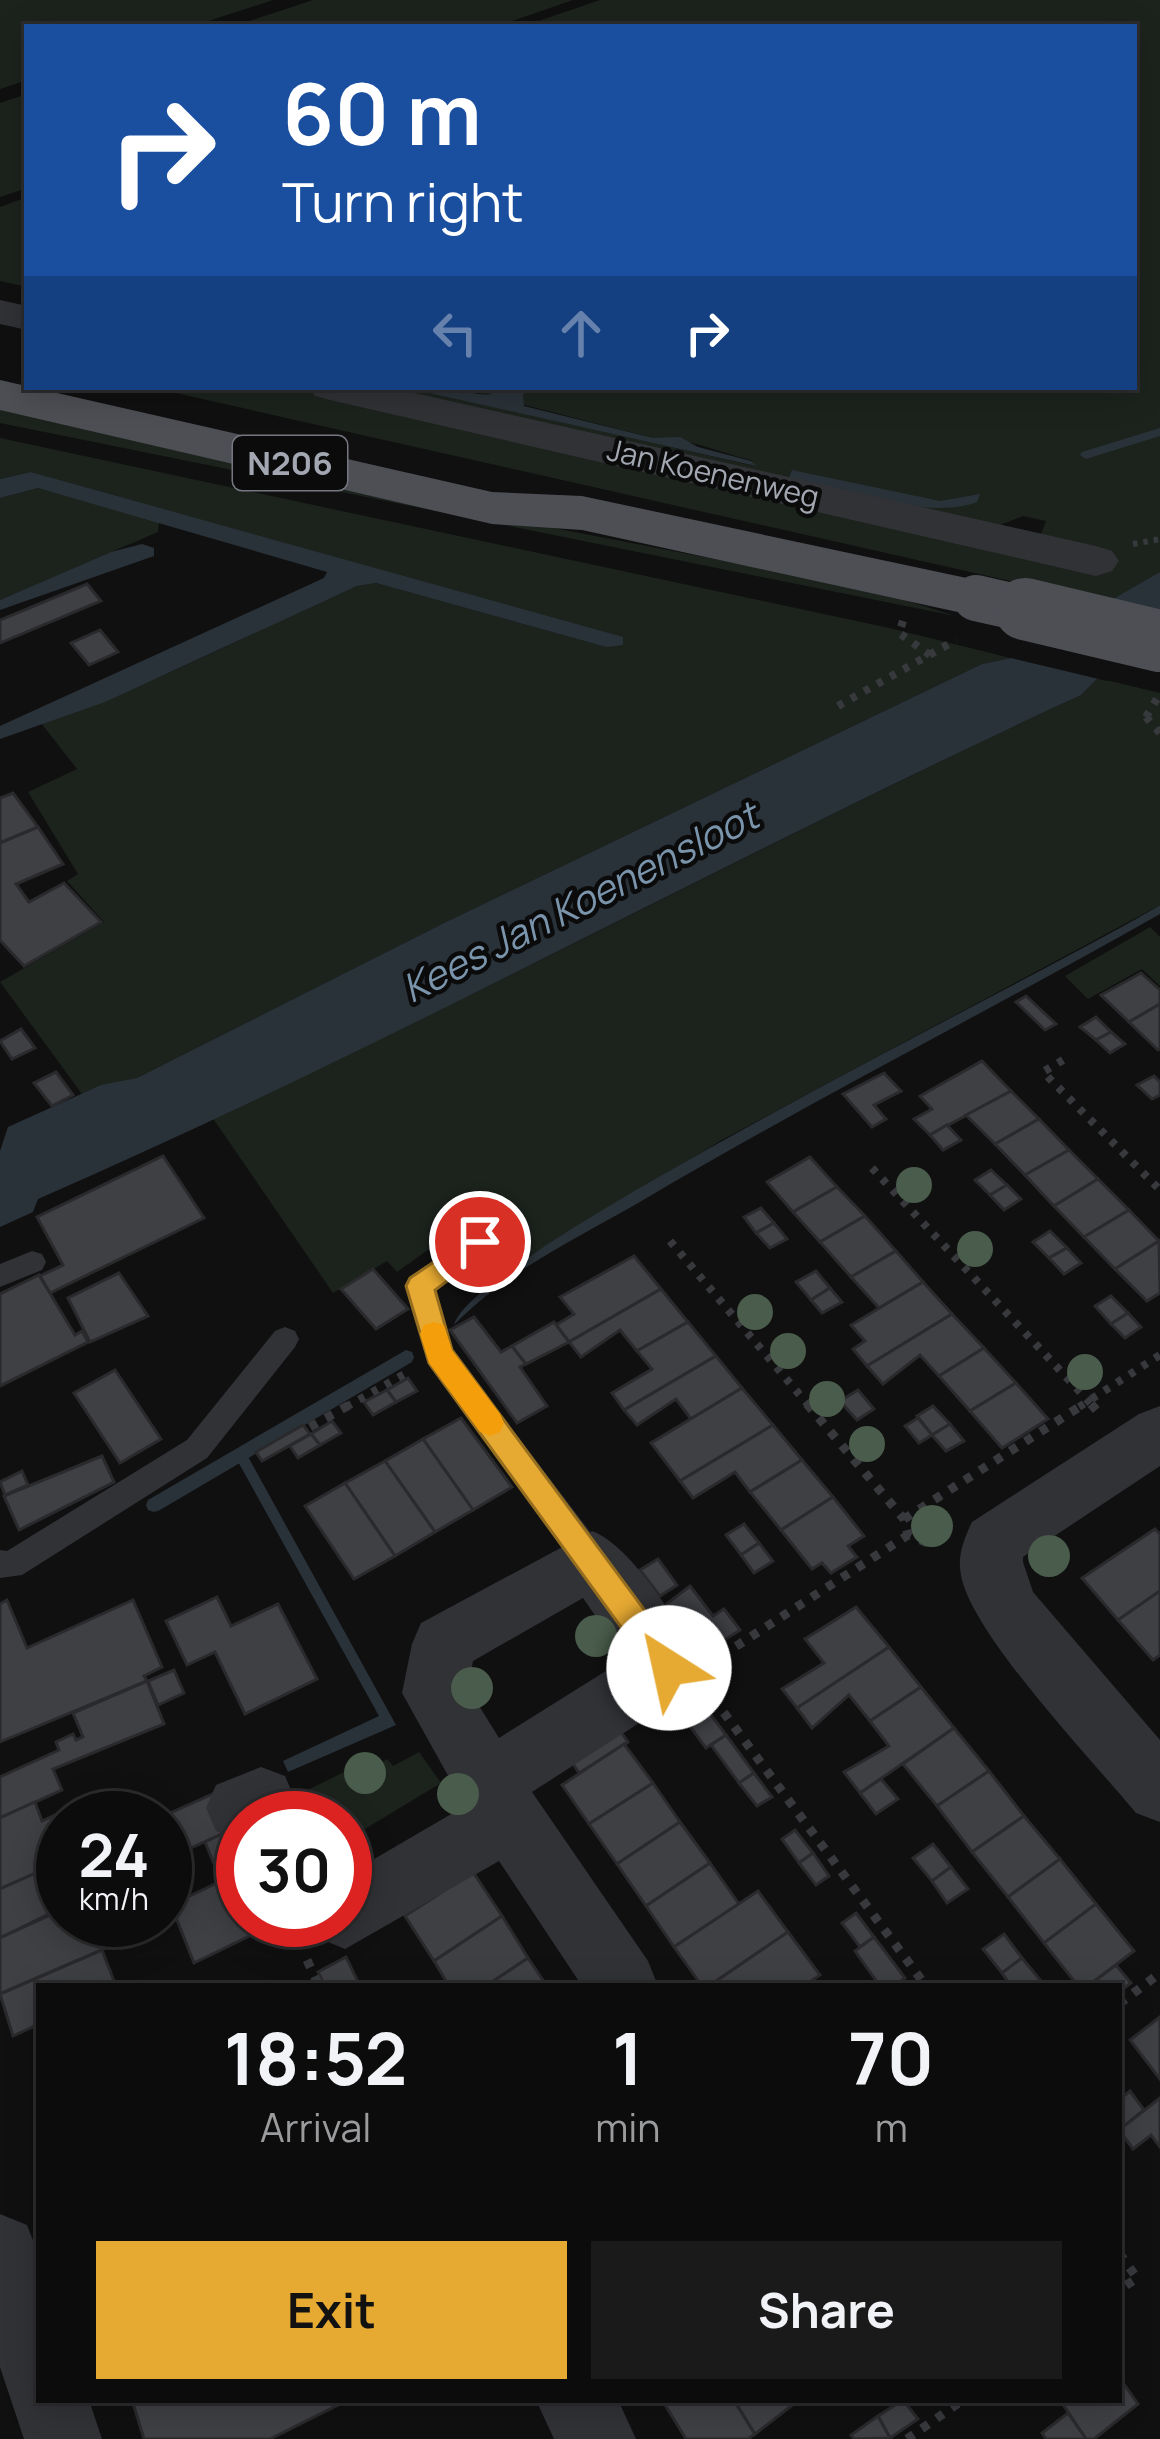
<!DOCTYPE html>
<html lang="en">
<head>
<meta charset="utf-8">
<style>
	body { margin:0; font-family:Manrope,sans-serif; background:#1a1a1b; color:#f1f3f6; height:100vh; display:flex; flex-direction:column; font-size:45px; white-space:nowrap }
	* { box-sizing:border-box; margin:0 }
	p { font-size:39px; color:#9a9b9d }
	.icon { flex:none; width:66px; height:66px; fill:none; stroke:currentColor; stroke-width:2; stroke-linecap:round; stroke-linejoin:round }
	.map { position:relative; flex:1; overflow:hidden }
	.drawer { position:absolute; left:36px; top:1983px; width:1086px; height:420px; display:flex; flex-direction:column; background:#0c0c0d; border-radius:0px; box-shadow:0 6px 30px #0003,0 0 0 3px #2c2c2e }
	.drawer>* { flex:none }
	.top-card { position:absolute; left:24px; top:24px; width:1113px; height:366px; border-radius:0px; box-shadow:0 6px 30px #0003,0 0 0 3px #2c2c2e; background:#1a4fa0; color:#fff; overflow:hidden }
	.speed { position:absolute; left:36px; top:1791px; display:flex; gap:24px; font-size:60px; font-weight:700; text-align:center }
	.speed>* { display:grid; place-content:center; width:156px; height:156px; border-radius:50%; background:#0c0c0d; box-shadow:0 6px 30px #0003,0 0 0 3px #2c2c2e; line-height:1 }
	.speed small { font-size:30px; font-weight:400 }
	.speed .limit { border:18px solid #d22; background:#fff; color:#111 }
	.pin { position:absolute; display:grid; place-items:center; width:102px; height:102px; color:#fff; margin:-51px; border:6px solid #fff; border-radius:50%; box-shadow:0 3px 12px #0007 }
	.me { position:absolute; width:132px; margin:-66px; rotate:325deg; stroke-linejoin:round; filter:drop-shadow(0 0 9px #0008) }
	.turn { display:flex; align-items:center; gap:42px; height:252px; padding:0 60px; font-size:54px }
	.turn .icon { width:156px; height:156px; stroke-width:2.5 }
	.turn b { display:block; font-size:84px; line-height:102px }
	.lanes { display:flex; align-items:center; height:114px; padding:0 60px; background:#0003; justify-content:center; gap:60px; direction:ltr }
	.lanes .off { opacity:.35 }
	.eta { display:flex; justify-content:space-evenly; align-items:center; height:204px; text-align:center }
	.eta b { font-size:72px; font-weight:700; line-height:84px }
	.button { display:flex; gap:24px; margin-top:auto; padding:24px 60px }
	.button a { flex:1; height:138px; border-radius:0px; background:#e6a932; color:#111; font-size:48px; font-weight:700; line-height:138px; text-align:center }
	.button a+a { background:#1a1a1b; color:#f1f3f6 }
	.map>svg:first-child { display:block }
	.green { fill:#1c231d }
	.water { fill:#2a3239 }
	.pier { fill:#101011 }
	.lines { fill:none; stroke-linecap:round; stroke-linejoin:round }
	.stream { fill:#2a3239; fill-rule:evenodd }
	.building { fill:#3f4044; stroke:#2a2a2d; stroke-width:3 }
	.path-far2 { stroke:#37393d; stroke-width:6; stroke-dasharray:4.5 6; stroke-linecap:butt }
	.path-far1 { stroke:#37393d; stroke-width:8; stroke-dasharray:6 9; stroke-linecap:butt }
	.path { stroke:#37393d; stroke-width:9; stroke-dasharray:8 10; stroke-linecap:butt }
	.lane { fill:#313236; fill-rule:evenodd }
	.street { fill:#313236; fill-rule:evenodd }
	.primary { fill:#4d4f55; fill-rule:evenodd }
	.primary-bridge-far1 { stroke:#4d4f55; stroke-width:46 }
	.primary-bridge { stroke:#4d4f55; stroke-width:62 }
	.tree { fill:#4a5c4b }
	.route { fill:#e6a932; stroke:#966e20; stroke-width:3 }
	.slow { fill:#f59e0b }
	.labels { text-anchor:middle; stroke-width:9; stroke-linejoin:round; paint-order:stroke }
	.far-street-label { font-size:30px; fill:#a2a7b1; stroke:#0b0b0c }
	.shield { fill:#0b0b0c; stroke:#757880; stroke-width:3 }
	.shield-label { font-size:33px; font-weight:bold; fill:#a2a7b1 }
	.water-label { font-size:39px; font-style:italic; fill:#7a94ab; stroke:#0b0b0c }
</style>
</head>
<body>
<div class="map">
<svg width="1160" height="2439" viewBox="0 0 1160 2439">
	<rect width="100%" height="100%" fill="#101011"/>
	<g class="green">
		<path d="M0,0H273L190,27H27V80L0,89Z"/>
		<path d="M313,0H573L495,27H231Z"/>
		<path d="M600,0H1160V572L1108,603L149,387H298L991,542L1039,539L1046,521L1023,516L995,527L370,387H428L426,391L754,466L751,460C718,452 686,437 653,438L454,387H1134V27H521Z"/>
		<path d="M27,94V188L0,197V103Z"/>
		<path d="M27,197V287L0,281V207Z"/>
		<path d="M0,405L299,479L788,573L896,597L955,616L0,423Z"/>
		<path d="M0,438L889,628L1011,658L982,664L446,922L137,1078L82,1094L0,982L104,922L67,881L78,874L28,792L77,769L41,723C150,687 252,632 357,586L376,583L606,647L623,638L31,472L0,479Z"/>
		<path d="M38,488L159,522L158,532L0,600V498Z"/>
		<path d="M1098,678L1160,693V905L720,1141L519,1262L474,1217L397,1272L387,1261L333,1293L212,1117C506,985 788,830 1081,695Z"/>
		<path d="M1150,927L1160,937V986L1142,969L1088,999L1065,976Z"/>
		<path d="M419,1752L441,1783L345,1841V1818H288L282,1803L356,1766L366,1780L373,1775L370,1769L387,1759L393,1766Z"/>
	</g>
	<g class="water">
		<path d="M428,387L487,395L509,387H541L523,394L524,406L653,438L680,437L698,447L751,461L756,466L425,392Z"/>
		<path d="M792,470L940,501L980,494L977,502C928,521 841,489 789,478Z"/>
		<path d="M31,472L623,637V645L606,647L376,583L357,586L105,702L0,739V726L324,578L327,572L38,488L0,498V479Z"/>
		<path d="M142,544L154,548V556L0,610V600L111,552Z"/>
		<path d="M1160,572V649L1098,678L1081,695C730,857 392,1045 38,1199L33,1212L0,1227V1151L8,1127L101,1085L137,1078L446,922L982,664L1011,658Z"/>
		<path d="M1160,905V914C989,1011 814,1099 645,1199C580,1237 507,1270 454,1325C472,1253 1060,967 1160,905Z"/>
		<path d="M246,1453L396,1725L288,1772L283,1761L379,1716L236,1458Z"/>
	</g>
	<path class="pier" d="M1099,601L1160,656L1107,681L998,655Z"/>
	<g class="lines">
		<g class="stream">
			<path d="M1160,428V436L1086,459L1080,455L1082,452Z"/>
			<path d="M406,1350L412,1352L414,1357L412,1362L160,1510L154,1512L148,1510L146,1505L148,1500Z"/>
		</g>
	</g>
	<g class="building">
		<path d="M87,584L101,601L0,643V620Z"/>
		<path d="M100,630L118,652L89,665L71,643Z"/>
		<path d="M13,793L38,827L0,843V798Z"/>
		<path d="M38,827L63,864L16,884L29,902L64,883L101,922L24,966L0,940V843Z"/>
		<path d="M1141,973L1160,990V1004L1129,1022L1101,995Z"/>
		<path d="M1026,996L1056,1024L1045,1030L1016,1002Z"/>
		<path d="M1160,1004V1049L1158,1050L1129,1022Z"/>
		<path d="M1096,1017L1111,1032L1096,1040L1080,1027Z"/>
		<path d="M21,1029L35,1048L12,1059L0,1041Z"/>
		<path d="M1111,1032L1125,1044L1110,1053L1096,1040Z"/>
		<path d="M982,1061L1011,1091L930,1135L914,1119L932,1109L920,1096Z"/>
		<path d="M56,1072L73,1095L52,1106L34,1083Z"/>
		<path d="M884,1073L901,1091L874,1105L886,1119L872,1127L843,1094Z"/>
		<path d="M1154,1076L1160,1082V1095L1152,1099L1137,1085Z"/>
		<path d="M1011,1091L1039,1119L995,1144L966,1115Z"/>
		<path d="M1039,1119L1069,1150L1025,1175L995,1144Z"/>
		<path d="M947,1125L961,1140L943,1150L930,1135Z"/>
		<path d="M1069,1150L1098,1179L1054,1206L1025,1175Z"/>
		<path d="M163,1156L204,1218L50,1293L40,1276L63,1265L37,1217Z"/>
		<path d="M810,1157L837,1187L793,1212L767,1182Z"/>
		<path d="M991,1170L1007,1185L990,1195L975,1180Z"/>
		<path d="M1098,1179L1129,1210L1084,1237L1054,1206Z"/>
		<path d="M1007,1185L1021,1199L1004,1210L990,1195Z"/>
		<path d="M837,1187L865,1216L820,1242L793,1212Z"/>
		<path d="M761,1208L774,1223L756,1233L744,1217Z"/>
		<path d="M1129,1210L1159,1241L1115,1269L1084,1237Z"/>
		<path d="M865,1216L896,1251L851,1277L820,1242Z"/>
		<path d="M774,1223L787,1239L770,1248L756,1233Z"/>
		<path d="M1050,1231L1067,1248L1049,1258L1033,1242Z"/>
		<path d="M1159,1241L1160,1293L1147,1301L1115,1269Z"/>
		<path d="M1067,1248L1081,1263L1064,1274L1049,1258Z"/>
		<path d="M896,1251L923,1282L879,1308L851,1277Z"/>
		<path d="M634,1256L661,1289L569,1342L556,1325L574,1314L560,1297Z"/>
		<path d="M373,1269L408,1309L376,1329L341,1289Z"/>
		<path d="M816,1271L830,1288L811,1300L796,1282Z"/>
		<path d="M119,1273L148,1316L90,1342L68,1298Z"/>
		<path d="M39,1275L75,1335L82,1331L88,1342L0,1386V1294Z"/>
		<path d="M923,1282L952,1314L867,1366L853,1349L865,1341L851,1325Z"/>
		<path d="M830,1288L842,1302L822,1313L811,1300Z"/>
		<path d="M661,1289L688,1322L637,1351L620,1330L581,1357L569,1342Z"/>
		<path d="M1111,1296L1128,1313L1111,1324L1095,1306Z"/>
		<path d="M1128,1313L1141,1327L1125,1338L1111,1324Z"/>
		<path d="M952,1314L984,1348L939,1376L920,1355L883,1384L867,1366Z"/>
		<path d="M474,1317L501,1352L512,1346L526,1364L520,1367L547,1406L517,1423L450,1330Z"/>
		<path d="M554,1322L569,1342L526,1364L512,1346Z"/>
		<path d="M688,1322L716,1356L624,1410L612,1393L652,1369L637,1351Z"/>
		<path d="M984,1348L1016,1383L970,1411L939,1376Z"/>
		<path d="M716,1356L742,1388L691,1419L676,1399L637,1425L624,1410Z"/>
		<path d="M115,1370L161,1439L120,1463L74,1393Z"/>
		<path d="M408,1378L417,1391L396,1402L387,1390Z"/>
		<path d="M1016,1383L1048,1419L1002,1448L970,1411Z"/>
		<path d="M742,1388L773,1425L680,1481L651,1443Z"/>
		<path d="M387,1390L396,1402L373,1415L364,1402Z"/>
		<path d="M858,1390L874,1409L857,1420L840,1401Z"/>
		<path d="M933,1406L950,1424L932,1435L917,1416Z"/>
		<path d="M461,1418L512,1487L473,1510L423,1439Z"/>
		<path d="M918,1418L932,1435L919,1443L905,1426Z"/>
		<path d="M332,1421L341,1433L320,1445L311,1434Z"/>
		<path d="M950,1424L964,1441L946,1451L932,1435Z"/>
		<path d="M303,1425L310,1434L262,1461L256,1452Z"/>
		<path d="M773,1425L802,1460L750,1492L735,1472L693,1498L680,1481Z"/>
		<path d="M311,1434L320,1445L298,1458L290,1446Z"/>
		<path d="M423,1439L473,1510L435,1532L385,1461Z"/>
		<path d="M102,1456L114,1482L19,1530L4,1496Z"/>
		<path d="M802,1460L833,1497L781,1530L750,1492Z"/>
		<path d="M385,1461L435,1532L395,1556L345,1483Z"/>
		<path d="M22,1471L28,1485L5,1495L0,1482Z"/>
		<path d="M345,1483L395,1556L354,1579L305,1506Z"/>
		<path d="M833,1497L864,1536L848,1546L857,1557L831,1573L822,1563L812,1569L781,1530Z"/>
		<path d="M744,1524L759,1543L741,1555L726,1535Z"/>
		<path d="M1155,1529L1160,1534V1591L1118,1620L1082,1578Z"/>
		<path d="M759,1543L773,1561L754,1573L741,1555Z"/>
		<path d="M658,1559L677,1585L660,1596L640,1570Z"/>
		<path d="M690,1586L713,1616L724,1609L740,1630L702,1655L664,1606Z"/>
		<path d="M1160,1591V1655L1153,1660L1118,1620Z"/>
		<path d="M217,1597L231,1626L278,1604L317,1679L245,1714L215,1652L187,1665L166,1621Z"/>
		<path d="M7,1600L27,1648L133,1600L162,1667L144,1676L147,1681L0,1742V1604Z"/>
		<path d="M856,1607L889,1647L797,1708L782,1689L824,1663L805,1639Z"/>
		<path d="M889,1647L921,1687L870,1721L849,1695L812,1728L797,1708Z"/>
		<path d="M174,1670L184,1693L158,1705L148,1681Z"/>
		<path d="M147,1681L164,1724L53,1769L62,1790L0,1818V1777L59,1750L56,1742L73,1734L76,1740L83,1737L73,1713Z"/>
		<path d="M921,1687L954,1728L860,1793L844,1772L889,1746L870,1721Z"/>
		<path d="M697,1696L726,1735L706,1748L677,1709Z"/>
		<path d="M618,1728L628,1742L579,1773L570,1759Z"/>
		<path d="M954,1728L989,1771L937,1806L903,1764Z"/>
		<path d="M726,1735L754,1773L739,1783L711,1745Z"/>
		<path d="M624,1744L653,1783L589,1824L562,1785Z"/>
		<path d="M989,1771L1024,1816L972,1852L937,1806Z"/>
		<path d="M754,1773L772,1797L757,1806L739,1783Z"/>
		<path d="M881,1779L898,1799L876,1814L860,1793Z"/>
		<path d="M653,1783L680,1822L617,1864L589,1824Z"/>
		<path d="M222,1790L238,1827L175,1855L165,1818L161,1817Z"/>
		<path d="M35,1802L42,1821L68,1809L71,1818H63L60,1833L63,1861L0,1889V1818Z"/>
		<path d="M1024,1816L1060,1859L1008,1897L972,1852Z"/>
		<path d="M680,1822L710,1863L646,1906L617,1864Z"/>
		<path d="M237,1827L243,1840V1920H265L268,1927L194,1963L171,1905L221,1881L205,1842Z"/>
		<path d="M795,1830L813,1853L799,1863L782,1839Z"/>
		<path d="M933,1844L951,1867L932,1881L913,1858Z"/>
		<path d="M813,1853L829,1876L816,1885L799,1863Z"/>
		<path d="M1060,1859L1096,1904L1044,1943L1008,1897Z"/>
		<path d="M63,1861V1907L0,1938V1889Z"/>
		<path d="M710,1863L739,1904L674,1947L646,1906Z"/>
		<path d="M951,1867L968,1889L947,1903L932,1881Z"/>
		<path d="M473,1872L502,1916L434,1961L405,1916Z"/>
		<path d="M758,1891L788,1932L709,1986H702L674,1947Z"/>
		<path d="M1096,1904L1134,1951L1088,1986H1078L1044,1943Z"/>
		<path d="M57,1912L59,1920H94L104,1949L0,1994V1938Z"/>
		<path d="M856,1913L874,1937L860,1947L842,1923Z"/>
		<path d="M502,1916L528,1958L486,1986H449L434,1961Z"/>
		<path d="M788,1932L820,1975L804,1986H709Z"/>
		<path d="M1004,1934L1022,1958L1002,1973L983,1949Z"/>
		<path d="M874,1937L905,1978L894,1986H880L855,1951Z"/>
		<path d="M102,1950L116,1986H39V2024L13,2036L0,1994Z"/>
		<path d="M346,1957L360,1986H325L318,1972Z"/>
		<path d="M528,1958L547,1986H486Z"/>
		<path d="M1022,1958L1041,1981L1034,1986H1011L1002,1973Z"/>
		<path d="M1116,1965L1131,1983L1119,1992V1986H1088Z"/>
		<path d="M1160,2017V2079L1130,2040Z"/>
		<path d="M1130,2091L1144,2110L1119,2130V2100Z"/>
		<path d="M1160,2098V2147L1151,2135L1133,2149L1119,2130Z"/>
		<path d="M1119,2377L1138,2404L1094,2439H1086L1060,2400H1119Z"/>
		<path d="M132,2400H343L344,2402L270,2439H144Z"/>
		<path d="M662,2400H734L755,2434L748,2439H686Z"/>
		<path d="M734,2400H799L755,2434Z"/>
		<path d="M903,2400L918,2419L890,2438L878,2416Z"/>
		<path d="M1068,2413L1086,2439H1046L1042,2433Z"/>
		<path d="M878,2416L890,2438L854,2439L851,2435Z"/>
	</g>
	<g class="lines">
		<path class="path-far2" d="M1133,544L1160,539"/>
		<g class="path-far1">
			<path d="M903,621L899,633L930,655"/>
			<path d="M838,706L956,640"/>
			<path d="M1146,717L1158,697"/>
			<path d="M1146,717L1160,733"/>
			<path d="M1063,1060L1043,1072L1160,1190"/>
			<path d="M872,1168L1094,1407"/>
			<path d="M670,1241L810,1407"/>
			<path d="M346,1407L408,1372"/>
			<path d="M1079,1407L1160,1355"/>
		</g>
		<g class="path">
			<path d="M807,1404L904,1519L908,1535L936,1546"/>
			<path d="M1091,1404L1100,1414"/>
			<path d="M310,1427L351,1404"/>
			<path d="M904,1519L1084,1404"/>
			<path d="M721,1656L908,1535"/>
			<path d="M713,1698L926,1986"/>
			<path d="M307,1960L319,1986"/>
			<path d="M1119,2004L1160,1973"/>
			<path d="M1119,2253L1137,2278L1119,2290"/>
			<path d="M907,2439L963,2400"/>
		</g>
		<g class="lane">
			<path d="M480,1231L490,1234L494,1242L490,1250L435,1290L452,1350L603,1549L607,1559L603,1569L592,1572L581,1569L429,1363L406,1286L410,1278Z"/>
			<path d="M32,1251L42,1254L46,1262L42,1270L0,1287V1264Z"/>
			<path d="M285,1327L295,1331L299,1339L295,1347L207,1458L22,1575L0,1578V1550L7,1551L187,1440L275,1331Z"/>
		</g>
		<g class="street">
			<path d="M0,300L27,306V330L0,324Z"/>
			<path d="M309,387H388L1096,546L1112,551L1119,561L1112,571L1096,576L330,400L315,396Z"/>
			<path d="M1160,1406V1466L1023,1557V1562L1033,1592L1160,1740V1822L1136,1813C1094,1762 971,1634 961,1575C957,1556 964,1539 972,1522L1139,1414Z"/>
			<path d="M592,1531C631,1545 684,1629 701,1668L692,1689L532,1792L648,1961L658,1986H582L499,1861L345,1949L321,1939L312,1920H345V1876L465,1806L402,1693L412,1644L421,1623ZM583,1598L625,1659L499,1738L468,1688L473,1661Z"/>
			<path d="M261,1767L285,1776L303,1818H243L240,1841L216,1831L206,1808L216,1785Z"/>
			<path d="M0,2214L27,2225L39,2256V2400H89L102,2439H24L0,2367Z"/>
			<path d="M536,2400H618L636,2439H554Z"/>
		</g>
		<path class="primary" d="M0,380L492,492L582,496L976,580L995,585L1003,598L995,611L976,616L582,530L492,524L0,410Z"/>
		<path class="primary-bridge-far1" d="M976,598L1038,612"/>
		<path class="primary-bridge" d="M1025,609L1160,641"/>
	</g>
	<g class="tree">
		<circle cx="914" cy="1185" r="18"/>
		<circle cx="975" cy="1249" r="18"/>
		<circle cx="755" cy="1312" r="18"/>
		<circle cx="788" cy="1351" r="18"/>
		<circle cx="1085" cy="1372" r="18"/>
		<circle cx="827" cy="1399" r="18"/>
		<circle cx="867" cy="1444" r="18"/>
		<circle cx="932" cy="1526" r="21"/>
		<circle cx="1049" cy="1556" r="21"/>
		<circle cx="596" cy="1636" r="21"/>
		<circle cx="472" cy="1688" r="21"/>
		<circle cx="365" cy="1773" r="21"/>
		<circle cx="458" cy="1794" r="21"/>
	</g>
	<path class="route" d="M480,1231L489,1234L493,1242L489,1250L435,1290L452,1350L680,1658L684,1668L680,1678L669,1682L658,1678L429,1363L406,1286L410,1278Z"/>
	<path class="slow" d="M434,1322L444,1325L452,1350L500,1414L504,1423L500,1432L490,1436L480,1432L429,1363L420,1334L424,1325Z"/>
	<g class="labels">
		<g class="far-street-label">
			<text transform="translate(713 474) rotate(13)" y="10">Jan Koenenweg</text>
		</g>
		<rect class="shield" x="233" y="436" width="114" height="54" rx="9"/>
		<g class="shield-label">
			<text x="290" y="475">N206</text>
		</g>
		<g class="water-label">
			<text transform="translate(580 902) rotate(-27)" y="14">Kees Jan Koenensloot</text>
		</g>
	</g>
</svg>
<div class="speed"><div>24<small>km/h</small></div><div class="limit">30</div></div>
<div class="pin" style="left:480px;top:1242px;background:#d93025"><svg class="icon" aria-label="arrive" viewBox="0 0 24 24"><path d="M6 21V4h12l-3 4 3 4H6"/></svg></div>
<svg class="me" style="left:669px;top:1668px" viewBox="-20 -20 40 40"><circle r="19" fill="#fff"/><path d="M0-13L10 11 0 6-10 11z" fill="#e6a932"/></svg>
<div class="top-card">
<div class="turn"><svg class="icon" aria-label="right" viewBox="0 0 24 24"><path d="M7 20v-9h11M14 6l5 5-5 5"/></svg><div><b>60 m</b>Turn right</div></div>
<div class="lanes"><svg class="icon off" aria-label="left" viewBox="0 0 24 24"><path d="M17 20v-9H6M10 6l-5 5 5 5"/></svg><svg class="icon off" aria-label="ahead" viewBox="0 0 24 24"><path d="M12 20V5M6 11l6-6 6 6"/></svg><svg class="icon" aria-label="right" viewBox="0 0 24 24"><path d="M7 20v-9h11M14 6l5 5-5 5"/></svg></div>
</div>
<section class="drawer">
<div class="eta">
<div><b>18:52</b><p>Arrival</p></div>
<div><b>1</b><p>min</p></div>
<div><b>70</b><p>m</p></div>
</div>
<div class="button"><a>Exit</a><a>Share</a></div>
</section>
</div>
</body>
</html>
